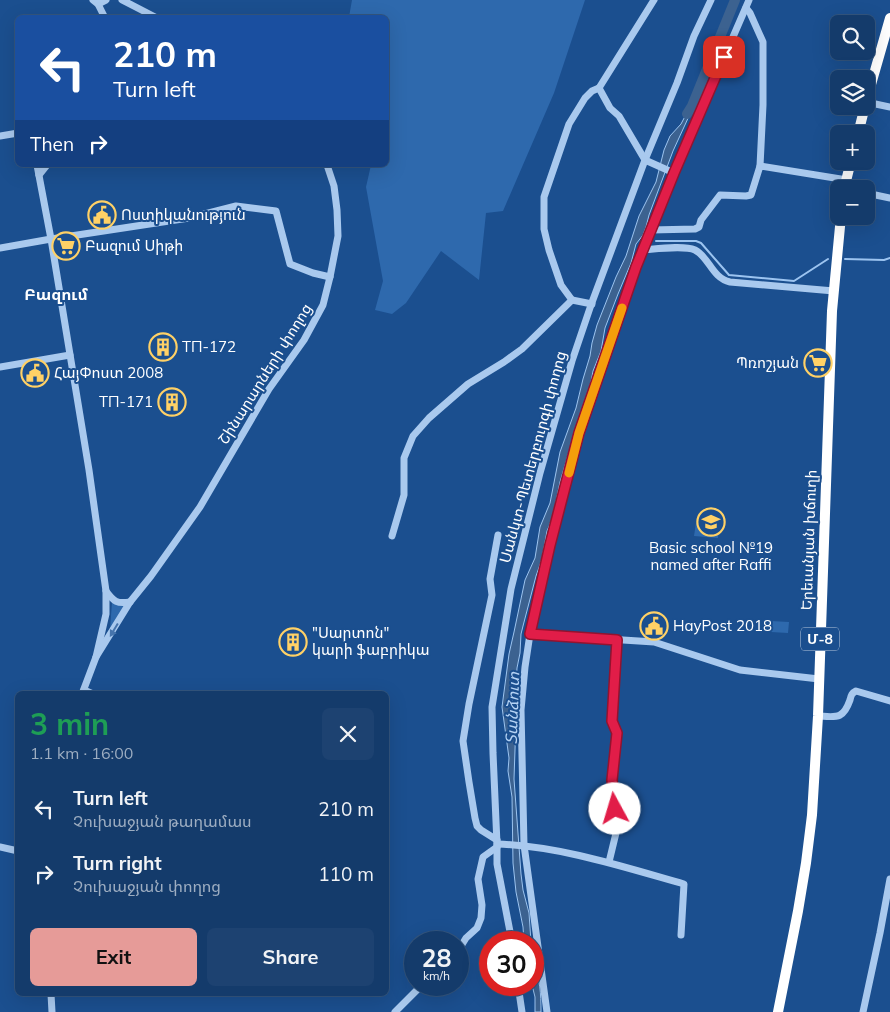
<!DOCTYPE html>
<html lang="en">
<head>
<meta charset="utf-8">
<style>
	body { margin:0; font-family:Mulish,"Noto Sans Armenian",sans-serif; background:#1d4271; color:#f1f3f6; height:100vh; display:flex; flex-direction:column; font-size:19px; white-space:nowrap }
	* { box-sizing:border-box; margin:0 }
	p { font-size:16px; color:#9dadc1 }
	.icon { flex:none; width:28px; height:28px; fill:none; stroke:currentColor; stroke-width:2; stroke-linecap:round; stroke-linejoin:round }
	.map { position:relative; flex:1; overflow:hidden }
	.details { position:absolute; left:15px; top:691px; width:374px; height:305px; display:flex; flex-direction:column; background:#143b6b; border-radius:8px; box-shadow:0 5px 20px #0002,0 0 0 1px #33557e }
	.details>* { flex:none }
	.banner { position:absolute; left:15px; top:15px; width:374px; height:152px; border-radius:8px; box-shadow:0 5px 20px #0002,0 0 0 1px #33557e; background:#1a4fa0; color:#fff; overflow:hidden }
	.fabs { position:absolute; left:830px; top:15px; display:grid; gap:10px }
	.fabs a { display:grid; place-items:center; width:45px; height:45px; border-radius:8px; background:#143b6b; box-shadow:0 5px 20px #0002,0 0 0 1px #33557e; font-size:25px }
	.speed { position:absolute; left:404px; top:931px; display:flex; gap:10px; font-size:25px; font-weight:700; text-align:center }
	.speed>* { display:grid; place-content:center; width:65px; height:65px; border-radius:50%; background:#143b6b; box-shadow:0 5px 20px #0002,0 0 0 1px #33557e; line-height:1 }
	.speed small { font-size:12px; font-weight:400 }
	.speed .limit { border:8px solid #d22; background:#fff; color:#111 }
	.pin { position:absolute; display:grid; place-items:center; width:42px; height:42px; color:#fff; margin:-21px; border-radius:10px; box-shadow:0 2px 8px #0006 }
	.me { position:absolute; width:55px; margin:-28px; rotate:354deg; stroke-linejoin:round; filter:drop-shadow(0 0 4px #0008) }
	.turn { display:flex; align-items:center; gap:18px; height:105px; padding:0 15px; font-size:22px }
	.turn .icon { width:65px; height:65px; stroke-width:2.5 }
	.turn b { display:block; font-size:35px; line-height:42px }
	.then { display:flex; align-items:center; height:48px; padding:0 15px; background:#0003; gap:10px; font-size:19px }
	.round { display:grid; place-items:center; flex:none; width:52px; height:52px; border-radius:8px; background:#1d4271 }
	.head { display:flex; align-items:center; justify-content:space-between; height:85px; padding:0 15px }
	h1 { font-size:30px; font-weight:700; line-height:38px; color:#1e9e55 }
	.primary-button { display:flex; gap:10px; margin-top:auto; padding:10px 15px }
	.primary-button a { flex:1; height:58px; border-radius:8px; background:#e69b98; color:#111; font-size:20px; font-weight:700; line-height:58px; text-align:center }
	.primary-button a+a { background:#1d4271; color:#f1f3f6 }
	ul { padding:0; list-style:none }
	li { display:flex; align-items:center; gap:15px; height:65px; padding:0 15px }
	li div { flex:1 }
	li b { display:block; font-size:19px }
	li em { font-style:normal }
	.map>svg:first-child { display:block }
	.green { fill:#2e69ad }
	.water { fill:#3c6290; stroke:#9cc4f0 }
	.lines { fill:none; stroke-linecap:round; stroke-linejoin:round }
	.stream { stroke:#9cc4f0; stroke-width:2 }
	.river { stroke:#3c6290; stroke-width:10 }
	.minor { stroke:#a9c9ee; stroke-width:7 }
	.highway { stroke:#fff; stroke-width:10 }
	.oneway { fill:#4674ac }
	.route-casing { stroke:#92132f; stroke-width:12 }
	.route { stroke:#e11d48; stroke-width:9 }
	.slow { stroke:#f59e0b; stroke-width:9 }
	.labels { text-anchor:middle; stroke-width:4; stroke-linejoin:round; paint-order:stroke }
	.shield { fill:#1b4f8f; stroke:#bbcadd; stroke-width:1 }
	.shield-label { font-size:14px; font-weight:bold; fill:#fff }
	.poi-label { font-size:15px; fill:#fff; stroke:#1b4f8f; text-anchor:start }
	.street-label { font-size:15px; fill:#fff; stroke:#1b4f8f }
	.neighbourhood-label { font-size:16px; font-weight:bold; fill:#fff; stroke:#1b4f8f }
	.water-label { font-size:16px; font-style:italic; fill:#b5d3f5; stroke:#1b4f8f }
</style>
</head>
<body>
<div class="map">
<svg width="890" height="1012" viewBox="0 0 890 1012">
	<rect width="100%" height="100%" fill="#1b4f8f"/>
	<g class="green">
		<path d="M352,0H585L554,93L503,211L486,213L479,280L441,251L406,303L392,314L375,310L383,281L366,187L371,165H386V18L349,17Z"/>
		<path d="M696,523L719,525L718,538L694,536Z"/>
		<path d="M112,602L126,605L110,630Z"/>
		<path d="M771,621L789,622L788,633L771,632Z"/>
	</g>
	<g class="water">
		<path d="M692,103H695L673,151L649,215L646,227L643,235L636,244L631,263L618,294L605,328L601,351L593,371L591,382L581,418L574,435L560,482L553,517L547,531L542,559L536,576L523,626L521,634L520,653L517,668L516,685L512,697L516,721L514,779L521,874L523,890L529,913L531,942H524L523,927L516,892L513,863L512,797L508,771L509,758L502,707L509,654L514,632L525,580L535,558L540,527L550,503L560,452L576,408L583,379L590,356L592,343L597,325L616,277L626,256L639,216L656,182L664,150L670,136L681,124Z"/>
		<path d="M533,961C540,979 541,993 541,1012H535V997L532,985Z"/>
	</g>
	<g class="lines">
		<g class="stream">
			<path d="M656,241H696L701,243L729,275L794,281L828,259"/>
			<path d="M845,259L884,260L890,258"/>
		</g>
		<path class="river" d="M687,114L692,106L735,0"/>
		<g class="minor">
			<path d="M93,0L98,4L105,18"/>
			<path d="M122,0L157,18"/>
			<path d="M654,0L599,88L610,108L619,116L645,160L674,173"/>
			<path d="M98,4L106,0"/>
			<path d="M746,8L750,13L763,42V105L760,166"/>
			<path d="M866,102L890,107"/>
			<path d="M0,136L18,133"/>
			<path d="M37,165L51,239L89,470L106,591V614L96,657L82,694"/>
			<path d="M39,175L47,165"/>
			<path d="M866,193L890,198"/>
			<path d="M651,230L695,229L699,227L701,220L720,195L746,196L751,195L760,166L847,180"/>
			<path d="M0,248L51,239L189,218L236,206L276,211L290,264L313,273L330,277"/>
			<path d="M643,250C656,249 684,245 695,250C709,257 712,278 730,282L834,291"/>
			<path d="M592,304L572,300L561,285L549,250L544,229V197L569,124L585,98L592,91L599,88"/>
			<path d="M0,367L70,355"/>
			<path d="M392,536L404,495V458L413,436L429,418L468,384L504,362L522,349L572,300"/>
			<path d="M106,591C114,602 117,604 130,602"/>
			<path d="M530,634L654,642L740,670L819,679"/>
			<path d="M96,657L130,602L151,576L200,507L269,389L304,340L323,305L330,277L338,236L337,210L334,186L327,165"/>
			<path d="M84,690L93,694"/>
			<path d="M818,716C836,717 843,720 850,700C851,695 852,693 856,691L890,701"/>
			<path d="M497,840L481,830L477,826L475,818L469,782L463,741L469,704L492,595L490,579L498,535"/>
			<path d="M497,844C560,846 624,867 684,884L681,935"/>
			<path d="M0,847L18,851"/>
			<path d="M609,862L617,829L612,780L617,733L612,721L617,639"/>
			<path d="M512,942L497,864V844L493,753L492,707L511,589L540,473L572,361L591,305L645,160L677,83L694,36L711,0"/>
			<path d="M458,951L466,938L477,928L481,918L482,905L478,879L483,857L497,847"/>
			<path d="M518,985L522,1012"/>
			<path d="M51,994L52,1012"/>
			<path d="M395,1012L422,985"/>
			<path d="M547,1012L524,845L521,710L525,667L530,634L550,545L579,433L636,267L674,173L749,0"/>
			<path d="M863,1012L880,933L890,879"/>
		</g>
		<g class="highway">
			<path d="M866,102L890,18"/>
			<path d="M858,134L865,106"/>
			<path d="M844,189L851,161"/>
			<path d="M778,1012L798,911L806,863L812,815L818,716L832,311L841,216"/>
		</g>
	</g>
	<defs><path id="oneway-solid" d="M-6-.8H1V-3.2L6.5 0L1 3.2V.8H-6Z" transform="scale(1.25)"/></defs>
	<use class="oneway" href="#oneway-solid" transform="translate(114 630) rotate(121)"/>
	<g class="lines">
		<g class="route-casing">
			<path id="route" d="M615,809L612,780L617,733L612,721L617,640L530,634L550,545L579,433L636,267L674,173L724,57"/>
		</g>
		<use href="#route" class="route"/>
		<path class="slow" d="M569,473L579,433L622,308"/>
	</g>
	<defs>
		<g id="civic-ring" transform="scale(1.4375)"><circle r="9.5" fill="#1b4f8f" stroke="#ffd166" stroke-width="1.5"/><path d="M-.6-6.5H3V-4.5H.6V-3L4-1V1h2V6H-6V1h2V-1L-.6-3ZM-1.2 2.5V6h2.4V2.5Z" fill="#ffd166"/></g>
		<g id="supermarket-ring" transform="scale(1.4375)"><circle r="9.5" fill="#1b4f8f" stroke="#ffd166" stroke-width="1.5"/><path d="M-6-5.5h2.5l.6 2H6L4.5 2H-2.5L-4.4-4H-6ZM-1.5 3.2a1.3 1.3 0 1 0 .1 0ZM3 3.2a1.3 1.3 0 1 0 .1 0Z" fill="#ffd166"/></g>
		<g id="building-ring" transform="scale(1.4375)"><circle r="9.5" fill="#1b4f8f" stroke="#ffd166" stroke-width="1.5"/><path d="M-4-6H4V6H1V3H-1V6H-4ZM-2.5-4.3h1.7v1.8h-1.7ZM.8-4.3h1.7v1.8H.8ZM-2.5-1h1.7V.8h-1.7ZM.8-1h1.7V.8H.8Z" fill="#ffd166"/></g>
		<g id="school-ring" transform="scale(1.4375)"><circle r="9.5" fill="#1b4f8f" stroke="#ffd166" stroke-width="1.5"/><path d="M0-5L7-2L0 1L-7-2ZM-4 1L0 2.5L4 1V4Q0 6-4 4Z" fill="#ffd166"/></g>
	</defs>
	<g fill-rule="evenodd">
		<use href="#civic-ring" x="102" y="215"/>
		<use href="#supermarket-ring" x="66" y="246"/>
		<use href="#building-ring" x="163" y="347"/>
		<use href="#supermarket-ring" x="818" y="363"/>
		<use href="#civic-ring" x="35" y="373"/>
		<use href="#building-ring" x="172" y="402"/>
		<use href="#school-ring" x="711" y="522"/>
		<use href="#civic-ring" x="654" y="626"/>
		<use href="#building-ring" x="293" y="642"/>
	</g>
	<g class="labels">
		<rect class="shield" x="801" y="627.5" width="38" height="23" rx="4"/>
		<g class="shield-label">
			<text x="820" y="644">Մ-8</text>
		</g>
		<g class="poi-label">
			<text x="121" y="220">Ոստիկանություն</text>
			<text x="85" y="251">Բազում Սիթի</text>
			<text x="182" y="352">ТП-172</text>
			<text x="799" y="368" text-anchor="end">Պռոշյան</text>
			<text x="54" y="378">ՀայՓոստ 2008</text>
			<text x="153" y="407" text-anchor="end">ТП-171</text>
			<text x="711" y="553" text-anchor="middle">Basic school №19<tspan x="711" dy="17">named after Raffi</tspan></text>
			<text x="673" y="631">HayPost 2018</text>
			<text x="312" y="638">"Սարտոն"<tspan x="312" dy="17">կարի ֆաբրիկա</tspan></text>
		</g>
		<g class="street-label">
			<text transform="translate(265 374) rotate(-58)" y="5">Շինարարների փողոց</text>
			<text transform="translate(533 457) rotate(-75)" y="5">Սանկտ-Պետերբուրգի փողոց</text>
			<text transform="translate(809 540) rotate(-88)" y="5">Երեւանյան խճուղի</text>
		</g>
		<g class="neighbourhood-label">
			<text x="56" y="300">Բազում</text>
		</g>
		<g class="water-label">
			<text transform="translate(512 708) rotate(-88)" y="6">Տանձուտ</text>
		</g>
	</g>
</svg>
<div class="fabs">
<a><svg class="icon" aria-label="search" viewBox="0 0 24 24"><circle cx="10" cy="10" r="6"/><path d="M15 15l6 6"/></svg></a>
<a><svg class="icon" aria-label="layers" viewBox="0 0 24 24"><path d="M12 4l9 5-9 5-9-5zM3 14l9 5 9-5"/></svg></a>
<a>+</a>
<a>−</a>
</div>
<div class="speed"><div>28<small>km/h</small></div><div class="limit">30</div></div>
<div class="pin" style="left:724px;top:57px;background:#d93025"><svg class="icon" aria-label="arrive" viewBox="0 0 24 24"><path d="M6 21V4h12l-3 4 3 4H6"/></svg></div>
<svg class="me" style="left:615px;top:809px" viewBox="-20 -20 40 40"><circle r="19" fill="#fff"/><path d="M0-13L10 11 0 6-10 11z" fill="#e11d48"/></svg>
<div class="banner">
<div class="turn"><svg class="icon" aria-label="left" viewBox="0 0 24 24"><path d="M17 20v-9H6M10 6l-5 5 5 5"/></svg><div><b>210 m</b>Turn left</div></div>
<div class="then">Then<svg class="icon" aria-label="right" viewBox="0 0 24 24"><path d="M7 20v-9h11M14 6l5 5-5 5"/></svg></div>
</div>
<section class="details">
<div class="head"><div><h1>3 min</h1><p>1.1 km · 16:00</p></div><a class="round"><svg class="icon" aria-label="close" viewBox="0 0 24 24"><path d="M6 6l12 12M18 6L6 18"/></svg></a></div>
<ul>
<li><svg class="icon" aria-label="left" viewBox="0 0 24 24"><path d="M17 20v-9H6M10 6l-5 5 5 5"/></svg><div><b>Turn left</b><p>Չուխաջյան թաղամաս</p></div><em>210 m</em></li>
<li><svg class="icon" aria-label="right" viewBox="0 0 24 24"><path d="M7 20v-9h11M14 6l5 5-5 5"/></svg><div><b>Turn right</b><p>Չուխաջյան փողոց</p></div><em>110 m</em></li>
</ul>
<div class="primary-button"><a>Exit</a><a>Share</a></div>
</section>
</div>
</body>
</html>
